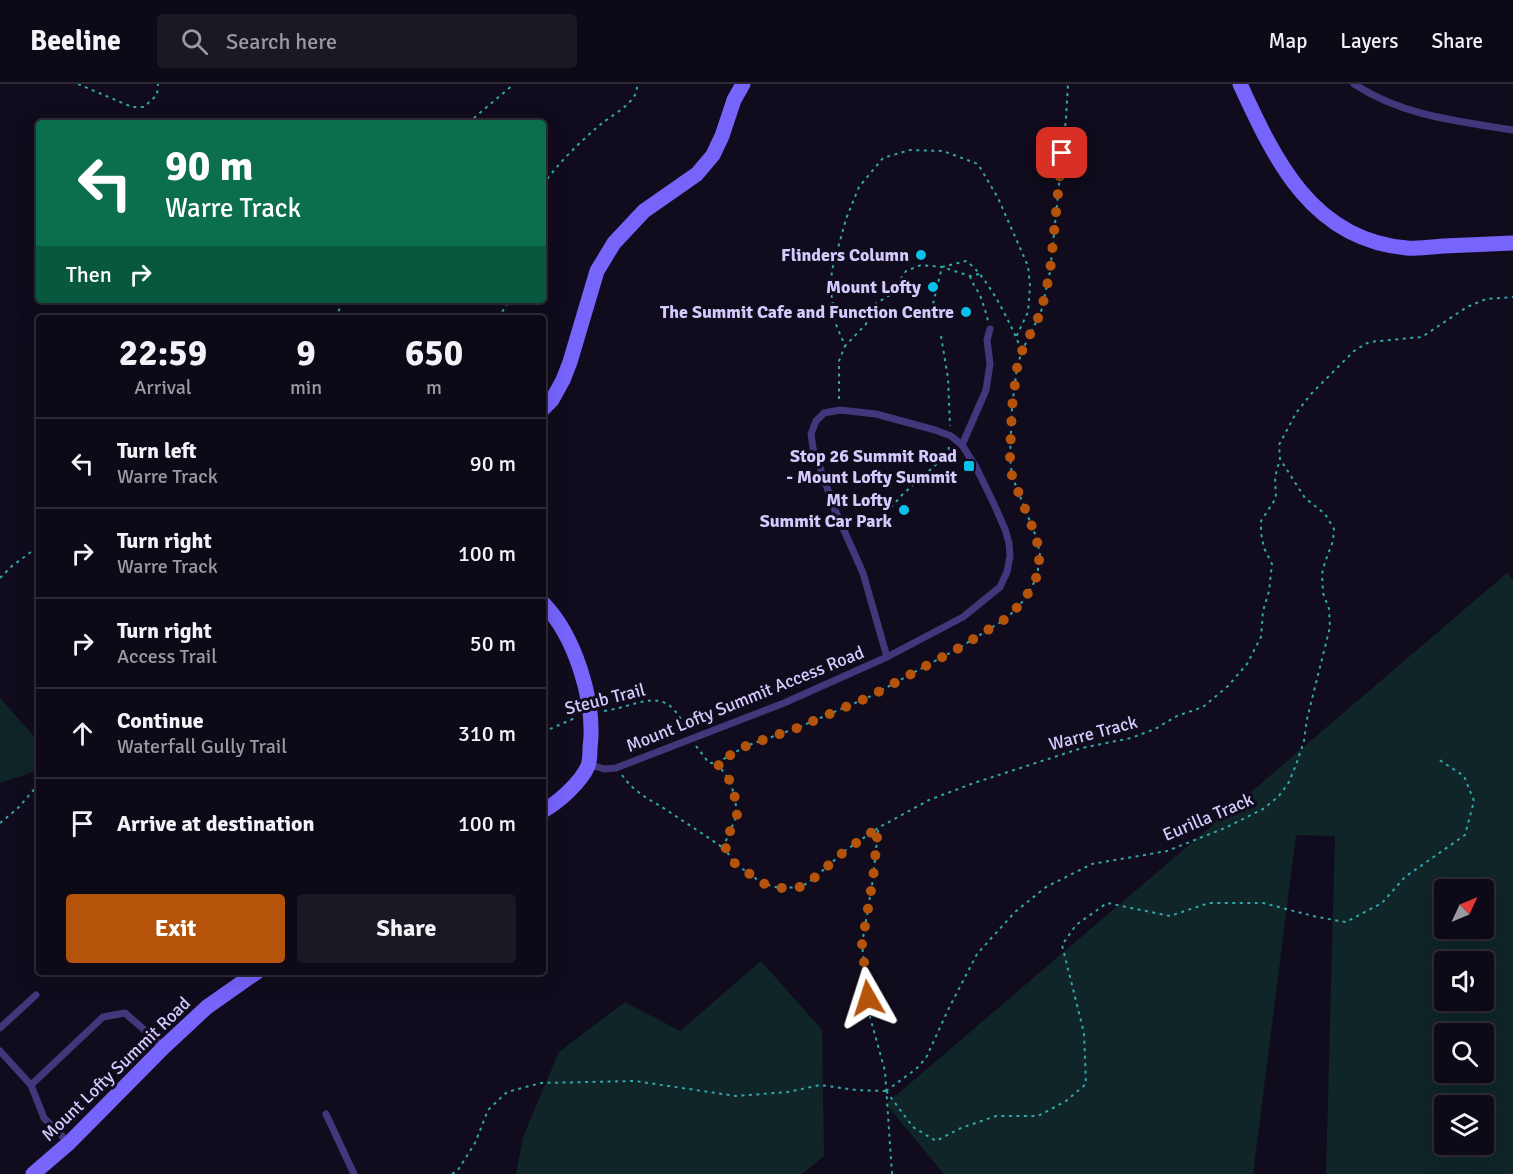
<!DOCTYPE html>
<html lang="en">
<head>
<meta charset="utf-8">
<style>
	body { margin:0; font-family:Signika,sans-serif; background:#1b1723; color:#f1f3f6; height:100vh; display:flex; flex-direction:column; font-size:22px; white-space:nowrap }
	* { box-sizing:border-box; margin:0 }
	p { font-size:20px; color:#9a9aa1 }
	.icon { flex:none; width:33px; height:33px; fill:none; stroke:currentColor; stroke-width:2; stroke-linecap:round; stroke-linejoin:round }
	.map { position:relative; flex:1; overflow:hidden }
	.side { position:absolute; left:36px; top:231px; width:510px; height:660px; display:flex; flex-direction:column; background:#0d0916; border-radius:6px; box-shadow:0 6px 24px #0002,0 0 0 2px #2d2a35 }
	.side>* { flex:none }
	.guide { position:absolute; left:36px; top:36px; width:510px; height:183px; border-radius:6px; box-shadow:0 6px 24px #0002,0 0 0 2px #2d2a35; background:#0b6e4f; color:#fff; overflow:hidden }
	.needle { width:39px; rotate:46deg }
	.fabs { position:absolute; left:1434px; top:795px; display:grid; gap:12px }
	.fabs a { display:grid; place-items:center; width:60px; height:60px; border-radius:6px; background:#0d0916; box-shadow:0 6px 24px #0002,0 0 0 2px #2d2a35; font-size:30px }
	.pin { position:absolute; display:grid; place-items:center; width:51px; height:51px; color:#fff; margin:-26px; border-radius:12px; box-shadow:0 3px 9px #0006 }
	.me { position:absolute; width:66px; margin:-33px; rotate:354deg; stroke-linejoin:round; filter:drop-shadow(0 0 4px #0008) }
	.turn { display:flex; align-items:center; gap:21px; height:126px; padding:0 30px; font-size:27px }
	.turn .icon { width:78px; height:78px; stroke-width:2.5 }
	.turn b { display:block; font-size:42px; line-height:51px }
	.then { display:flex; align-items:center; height:57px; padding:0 30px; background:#0003; gap:12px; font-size:22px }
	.eta { display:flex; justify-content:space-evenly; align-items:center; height:102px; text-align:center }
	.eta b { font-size:36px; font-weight:700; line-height:42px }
	.action { display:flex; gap:12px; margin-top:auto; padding:12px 30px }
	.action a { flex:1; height:69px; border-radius:6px; background:#b45309; color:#fff; font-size:24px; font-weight:700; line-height:69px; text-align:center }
	.action a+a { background:#1b1723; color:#f1f3f6 }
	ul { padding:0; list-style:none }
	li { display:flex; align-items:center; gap:18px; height:90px; padding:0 30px; border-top:2px solid #2d2a35 }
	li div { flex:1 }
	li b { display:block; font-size:22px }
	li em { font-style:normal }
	header { display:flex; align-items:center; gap:36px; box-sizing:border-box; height:84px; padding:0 30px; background:#0d0916; border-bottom:2px solid #2d2a35 }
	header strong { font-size:28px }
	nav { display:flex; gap:33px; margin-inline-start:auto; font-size:21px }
	.search { width:420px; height:54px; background:#1b1723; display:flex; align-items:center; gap:15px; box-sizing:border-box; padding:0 21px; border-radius:6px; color:#9a9aa1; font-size:22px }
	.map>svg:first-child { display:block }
	.green { fill:#0f2527; fill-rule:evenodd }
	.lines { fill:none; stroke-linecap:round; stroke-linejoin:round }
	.path { stroke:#30a7ab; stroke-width:2; stroke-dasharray:3 4.5; stroke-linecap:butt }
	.service { stroke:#41387b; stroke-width:7 }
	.secondary { stroke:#7664fb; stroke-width:15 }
	.route { stroke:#b45309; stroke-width:10; stroke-dasharray:0 18 }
	.poi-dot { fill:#07c0ec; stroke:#110c1d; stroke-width:2 }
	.labels { text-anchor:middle; stroke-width:6; stroke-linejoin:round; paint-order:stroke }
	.poi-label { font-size:18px; font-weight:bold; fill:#d5cafe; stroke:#110c1d; text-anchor:end }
	.street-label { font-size:18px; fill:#d5cafe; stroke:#110c1d }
</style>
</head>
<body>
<header>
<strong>Beeline</strong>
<div class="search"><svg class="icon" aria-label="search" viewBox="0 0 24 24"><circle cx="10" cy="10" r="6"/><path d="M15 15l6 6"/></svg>Search here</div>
<nav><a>Map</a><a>Layers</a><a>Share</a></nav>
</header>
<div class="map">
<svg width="1513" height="1090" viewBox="0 0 1513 1090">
	<rect width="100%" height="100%" fill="#110c1d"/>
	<g class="green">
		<path d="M1507,489L1513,496V1090H1326L1335,752L1296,751L1253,1090H944L886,1020ZM1444,806H1484V844H1444ZM1444,878H1484V916H1444ZM1444,950H1484V988H1444ZM1444,1022H1484V1060H1444Z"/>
		<path d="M0,614L39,658V686L0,699Z"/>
		<path d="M761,877L822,946L824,1072L802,1090H516L523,1053L559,968L625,918L680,947Z"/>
	</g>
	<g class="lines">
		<g class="path">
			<path d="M78,0L132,23H144L157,11L158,0"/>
			<path d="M468,39L514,0"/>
			<path d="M543,101C558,79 580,58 601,40C611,32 630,22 636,9C637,6 637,3 637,0"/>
			<path d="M979,190L970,192L942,183L921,181L906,187L890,211L875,220L866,240L845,262L835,238L830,200L833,182L846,135L859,103L883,74L910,66L943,67L978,80L998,114L1028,182L1030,202L1028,228L1016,253"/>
			<path d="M970,192C972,200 977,205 980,211C983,220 986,228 988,237"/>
			<path d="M335,234L344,216"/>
			<path d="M498,234L510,216"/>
			<path d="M937,234L933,220L942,183L966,177C989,193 1011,241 1022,267"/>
			<path d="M941,252L948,294L950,342"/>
			<path d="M839,315V277L845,262"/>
			<path d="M886,429L902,411L948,370L949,363"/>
			<path d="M0,494L12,482L39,462"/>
			<path d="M604,627C644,621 665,598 687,647"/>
			<path d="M543,648L575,634"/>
			<path d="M696,662L709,679H717"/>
			<path d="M717,679L730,697L735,714L737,731L725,759L726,766L733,778L762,799L779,804L801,803L813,795L846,766L878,744L929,716L974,699L1082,664L1131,654L1155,645L1177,632L1203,623L1228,602L1247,580L1261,553L1263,527L1269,507L1272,480L1264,464L1261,449V437L1276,414L1275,393L1280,375L1279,361L1296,329L1311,310L1354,267L1369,258L1422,253L1467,223L1486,215L1513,213"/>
			<path d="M717,679L746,662L797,644L869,613L959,564L1007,534L1025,515L1037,493L1040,469L1035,450L1012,392L1010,373L1012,323L1017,283L1022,267L1041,228L1050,188L1066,34L1068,0"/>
			<path d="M622,691C635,710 652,716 671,729C689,741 708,753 726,766"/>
			<path d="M0,739L18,724L39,700"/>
			<path d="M878,746L873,795L862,860L870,933L885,987L892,1090"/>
			<path d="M886,1007L913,1043L936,1057L961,1044L996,1032H1038L1066,1017L1086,1000L1084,949L1062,861L1076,841L1107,819L1170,832L1209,819H1263L1317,833L1346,838L1382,819L1405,793L1465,751L1474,717L1464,692L1438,675"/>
			<path d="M886,1007L916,985L926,974L948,926L977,870L1015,828L1046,803L1092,780L1167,767L1225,744L1263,725L1278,713L1288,700L1296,681L1304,657L1307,635L1330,543L1329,525L1323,509L1322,490L1325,478L1333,457L1334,445L1325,430L1305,414L1280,375"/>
			<path d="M452,1090L458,1086L475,1059L488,1026L507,1008L541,999L635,997L736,1012L788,1008L820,1001L856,1006L886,1007"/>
		</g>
		<g class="service">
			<path d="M1354,0C1403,32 1457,37 1513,46"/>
			<path d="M962,361L986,306L990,280L987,256L990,245"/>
			<path d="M588,680L604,685L616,684L784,619L887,573L963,533L1000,503L1007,488L1010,472L1009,459L1005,445L993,418L976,383L962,361L951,352L935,346L876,330L840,326L824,329L816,337L811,350L813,364L835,426L863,489L887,573"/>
			<path d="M0,944L36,911"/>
			<path d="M0,967L31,1001L44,1034L69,1059"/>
			<path d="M31,1001L103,933L125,929L164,963"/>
			<path d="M326,1030L354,1090"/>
		</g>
		<g class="secondary">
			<path d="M1240,0C1275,76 1312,156 1407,164C1419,165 1432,163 1444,162C1467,161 1490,160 1513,159"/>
			<path d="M543,325L552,316L563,296L570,278L597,187L614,159L644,127L697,90L713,71L722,52L734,16L743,0"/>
			<path d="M543,519C575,552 596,618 590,664C590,669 590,676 588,682C581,698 559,718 543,727"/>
			<path d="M33,1090L69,1059L164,963L207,923L257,888"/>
		</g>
	</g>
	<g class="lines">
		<path class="route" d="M868,914L862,860L873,795L878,744L846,766L813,795L801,803L779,804L762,799L733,778L726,766L725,759L737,731L735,714L730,697L717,679L746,662L797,644L869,613L959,564L1007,534L1025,515L1037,492L1040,469L1035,450L1012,392L1010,373L1012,323L1017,284L1022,267L1041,228L1050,188L1062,69"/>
	</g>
	<g class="poi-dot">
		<circle cx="921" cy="171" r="6"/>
		<circle cx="933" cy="203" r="6"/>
		<circle cx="966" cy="228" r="6"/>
		<rect x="963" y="376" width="12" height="12" rx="3"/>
		<circle cx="904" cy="426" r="6"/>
	</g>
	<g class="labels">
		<g class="poi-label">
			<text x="909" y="177">Flinders Column</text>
			<text x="921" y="209">Mount Lofty</text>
			<text x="954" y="234">The Summit Cafe and Function Centre</text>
			<text x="957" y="378">Stop 26 Summit Road<tspan x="957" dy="21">- Mount Lofty Summit</tspan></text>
			<text x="892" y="422">Mt Lofty<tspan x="892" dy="21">Summit Car Park</tspan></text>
		</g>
		<g class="street-label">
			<text transform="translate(605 615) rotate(-14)" y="6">Steub Trail</text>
			<text transform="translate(745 615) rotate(-22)" y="6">Mount Lofty Summit Access Road</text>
			<text transform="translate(1093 649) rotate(-15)" y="6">Warre Track</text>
			<text transform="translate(1208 733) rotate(-23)" y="6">Eurilla Track</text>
			<text transform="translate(116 985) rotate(-44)" y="6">Mount Lofty Summit Road</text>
		</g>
	</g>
</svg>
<div class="fabs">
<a><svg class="needle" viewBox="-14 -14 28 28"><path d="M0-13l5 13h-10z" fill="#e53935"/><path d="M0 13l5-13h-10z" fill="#9a9aa1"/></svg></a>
<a><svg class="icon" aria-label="sound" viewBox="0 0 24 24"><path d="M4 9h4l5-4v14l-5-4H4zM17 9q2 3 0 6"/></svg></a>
<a><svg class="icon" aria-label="search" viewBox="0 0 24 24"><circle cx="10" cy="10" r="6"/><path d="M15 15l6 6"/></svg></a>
<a><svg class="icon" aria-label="layers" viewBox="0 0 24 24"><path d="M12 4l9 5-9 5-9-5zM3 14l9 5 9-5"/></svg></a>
</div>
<div class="pin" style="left:1062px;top:69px;background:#d93025"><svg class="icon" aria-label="arrive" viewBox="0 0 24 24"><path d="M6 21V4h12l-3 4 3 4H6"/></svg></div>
<svg class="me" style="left:868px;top:914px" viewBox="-20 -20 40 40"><path d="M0-17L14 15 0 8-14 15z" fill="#b45309" stroke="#fff" stroke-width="4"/></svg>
<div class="guide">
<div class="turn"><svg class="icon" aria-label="left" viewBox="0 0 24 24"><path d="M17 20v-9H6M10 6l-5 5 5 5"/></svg><div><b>90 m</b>Warre Track</div></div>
<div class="then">Then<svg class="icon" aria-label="right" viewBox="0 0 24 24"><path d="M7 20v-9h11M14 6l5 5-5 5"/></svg></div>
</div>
<section class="side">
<div class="eta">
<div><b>22:59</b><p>Arrival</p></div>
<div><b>9</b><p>min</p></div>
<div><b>650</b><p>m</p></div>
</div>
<ul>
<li><svg class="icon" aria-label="left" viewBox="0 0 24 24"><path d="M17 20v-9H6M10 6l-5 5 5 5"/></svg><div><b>Turn left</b><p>Warre Track</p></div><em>90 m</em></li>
<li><svg class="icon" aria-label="right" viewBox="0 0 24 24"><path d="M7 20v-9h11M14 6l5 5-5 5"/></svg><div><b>Turn right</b><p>Warre Track</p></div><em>100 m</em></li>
<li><svg class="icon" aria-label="right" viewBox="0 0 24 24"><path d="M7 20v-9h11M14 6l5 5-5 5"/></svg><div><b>Turn right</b><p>Access Trail</p></div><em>50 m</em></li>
<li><svg class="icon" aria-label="ahead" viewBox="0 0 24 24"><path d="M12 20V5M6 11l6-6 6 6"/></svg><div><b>Continue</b><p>Waterfall Gully Trail</p></div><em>310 m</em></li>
<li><svg class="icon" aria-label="arrive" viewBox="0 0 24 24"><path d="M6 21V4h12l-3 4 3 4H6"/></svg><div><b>Arrive at destination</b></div><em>100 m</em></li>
</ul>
<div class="action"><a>Exit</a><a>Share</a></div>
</section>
</div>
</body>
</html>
